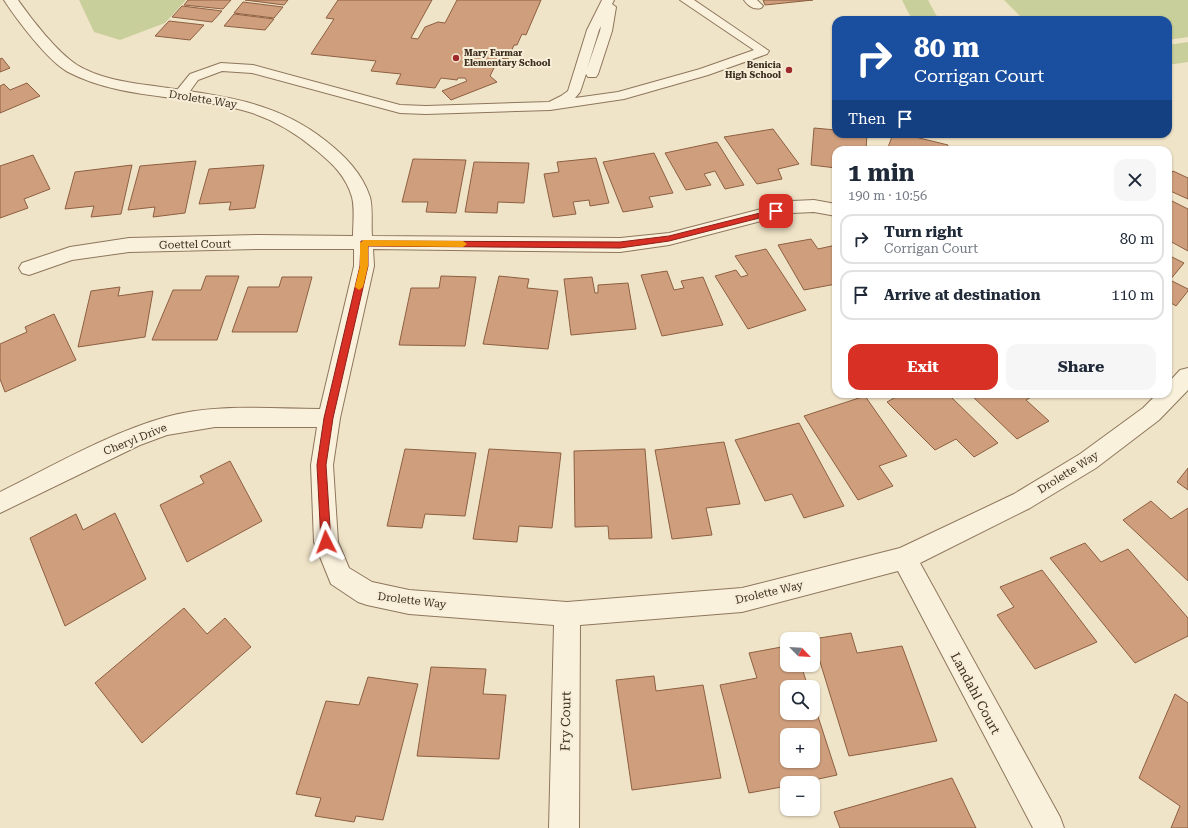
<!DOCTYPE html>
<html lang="en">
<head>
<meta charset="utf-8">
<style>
	body { margin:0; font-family:"Roboto Serif",serif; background:#f6f6f7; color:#1f2937; height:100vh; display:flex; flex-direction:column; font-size:15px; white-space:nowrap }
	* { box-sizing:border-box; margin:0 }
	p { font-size:13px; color:#747a83 }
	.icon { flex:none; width:22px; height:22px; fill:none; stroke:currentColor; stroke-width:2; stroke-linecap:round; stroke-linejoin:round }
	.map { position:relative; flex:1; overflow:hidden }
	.side { position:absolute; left:832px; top:146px; width:340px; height:252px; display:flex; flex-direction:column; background:#fff; border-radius:12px; box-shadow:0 1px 3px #0004 }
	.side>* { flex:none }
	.top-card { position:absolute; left:832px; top:16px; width:340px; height:122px; border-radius:12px; box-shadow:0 1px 3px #0004; background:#1a4fa0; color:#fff; overflow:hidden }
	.needle { width:26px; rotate:115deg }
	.tools { position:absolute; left:780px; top:632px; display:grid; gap:8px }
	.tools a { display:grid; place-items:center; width:40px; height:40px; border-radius:8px; background:#fff; box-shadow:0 1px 3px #0004; font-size:20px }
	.pin { position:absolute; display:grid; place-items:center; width:34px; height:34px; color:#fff; margin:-17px; border-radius:8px; box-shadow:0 2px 6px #0006 }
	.me { position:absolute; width:44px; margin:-22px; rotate:357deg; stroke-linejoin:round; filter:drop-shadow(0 0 3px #0008) }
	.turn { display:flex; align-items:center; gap:14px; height:84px; padding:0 16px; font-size:18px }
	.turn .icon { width:52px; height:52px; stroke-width:2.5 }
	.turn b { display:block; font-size:28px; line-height:34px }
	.then { display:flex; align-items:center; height:38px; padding:0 16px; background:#0003; gap:8px; font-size:15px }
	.round { display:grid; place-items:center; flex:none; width:42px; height:42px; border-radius:12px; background:#f6f6f7 }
	.headline { display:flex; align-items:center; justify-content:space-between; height:68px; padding:0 16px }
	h1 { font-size:24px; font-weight:700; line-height:30px }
	.primary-button { display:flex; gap:8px; margin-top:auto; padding:8px 16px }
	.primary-button a { flex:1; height:46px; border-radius:12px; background:#d93025; color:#fff; font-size:16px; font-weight:700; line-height:46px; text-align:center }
	.primary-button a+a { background:#f6f6f7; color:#1f2937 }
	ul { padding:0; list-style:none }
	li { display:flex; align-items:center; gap:12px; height:50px; margin:0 8px 6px; padding:0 8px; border:2px solid #e0e1e3; border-radius:12px }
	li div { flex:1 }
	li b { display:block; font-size:15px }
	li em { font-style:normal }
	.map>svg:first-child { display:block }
	.green { fill:#c9cf9b }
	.building { fill:#cf9f7d; stroke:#8d5f41; fill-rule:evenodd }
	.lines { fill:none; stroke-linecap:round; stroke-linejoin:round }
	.lane-casing { stroke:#8d765c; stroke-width:2 }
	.street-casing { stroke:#8d765c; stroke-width:2 }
	.lane { fill:#faf1dc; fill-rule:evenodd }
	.street { fill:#faf1dc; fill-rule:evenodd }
	.route { fill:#d93025; stroke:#8d1f18 }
	.slow { fill:#f59e0b }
	.poi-dot { fill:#9e2a2b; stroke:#f7eed8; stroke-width:1.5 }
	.labels { text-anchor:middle; stroke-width:4; stroke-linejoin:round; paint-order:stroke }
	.far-poi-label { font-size:9px; font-weight:bold; fill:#3d2e20; stroke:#f7eed8; text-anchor:start }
	.street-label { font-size:11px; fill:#3d2e20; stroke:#f7eed8 }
	.near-street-label { font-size:13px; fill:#3d2e20; stroke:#f7eed8 }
</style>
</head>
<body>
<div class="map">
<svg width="1188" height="828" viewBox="0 0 1188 828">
	<rect width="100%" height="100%" fill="#f0e4c8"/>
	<g class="green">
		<path d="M79,0H186L165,23L120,40L94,32Z"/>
		<path d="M902,0H928L936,15L942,20H914L909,14Z"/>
		<path d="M1004,0H1188V37L1168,40V20H1024Z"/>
		<path d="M1188,42V62L1168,65V45Z"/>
	</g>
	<g class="building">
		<path d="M188,0H231L223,9L184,5Z"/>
		<path d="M245,0H288L284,5Z"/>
		<path d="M338,0H432L411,38L418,39L425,27L438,22L445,23L457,0H541L526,35L522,34L517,45H514L508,59L499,58L490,76L497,82L451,100L442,91L467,81L465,78H458L457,80L441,78L435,88L396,84L401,74L371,71L376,61L311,54L334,19L326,18Z"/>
		<path d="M763,0H813L765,5Z"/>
		<path d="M243,2L283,7L274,18L234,13Z"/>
		<path d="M182,6L222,11L212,22L172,17Z"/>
		<path d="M234,14L274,19L265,30L224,26Z"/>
		<path d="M169,21L204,25L190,40L155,36Z"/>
		<path d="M2,58L10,68L0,72V59Z"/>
		<path d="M27,83L40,96L0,113V86L4,84L10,90Z"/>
		<path d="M814,128L836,130V134H867L866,150H836V168L811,165Z"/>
		<path d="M773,129L799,164L778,169L782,179L757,184L724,137Z"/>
		<path d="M893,134H903L948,145L946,150H887Z"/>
		<path d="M717,142L744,185L725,189L715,171L704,174L711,185L686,190L665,153Z"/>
		<path d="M654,153L673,193L649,197L653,207L623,212L603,162Z"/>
		<path d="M33,155L50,189L24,199L28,208L0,218V166Z"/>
		<path d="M596,158L609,203L590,206L589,200L573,202L576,214L553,217L544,174L559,172L557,162Z"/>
		<path d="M413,159L466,160L456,213L426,212L428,202H402Z"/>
		<path d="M196,161L185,213L153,217L155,207L128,210L140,166Z"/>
		<path d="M474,162L529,163L524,203L498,202L497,213L465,212Z"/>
		<path d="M132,165L121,214L91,217L94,206L65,209L75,172Z"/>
		<path d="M264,165L255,208L229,210L231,202L199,204L209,169Z"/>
		<path d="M1173,171L1188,178V199L1168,190V177Z"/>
		<path d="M1168,199L1188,209V251L1168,240Z"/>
		<path d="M811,239L818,249L836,245V284L804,290L778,245Z"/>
		<path d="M766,249L806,310L748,329L715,276L736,270L741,277L748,275L735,256Z"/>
		<path d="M1168,255L1184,263L1170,280L1188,289V291L1176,306L1168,301Z"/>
		<path d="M667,271L674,290L684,288L681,281L703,277L723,325L662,336L641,275Z"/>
		<path d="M206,276H239L217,340H152L173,290H201Z"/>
		<path d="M441,276L476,277L465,346L399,345L411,288H439Z"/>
		<path d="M499,276L529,279L527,288L558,291L548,349L483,344Z"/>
		<path d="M282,277H312L297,332H232L248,287H279Z"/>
		<path d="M592,277L595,293H598V285L628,283L636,329L571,335L564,279Z"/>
		<path d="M120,287L118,296L153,291L145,337L78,347L91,291Z"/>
		<path d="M54,314L76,360L5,392L0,379V344L27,332L25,327Z"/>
		<path d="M901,394H948L998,443L974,457L956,439L935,450L887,402Z"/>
		<path d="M970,394H1037L1026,400L1049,421L1017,439Z"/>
		<path d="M865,396L907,456L879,466L893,486L858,500L804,416Z"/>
		<path d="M799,423L844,506L804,518L792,494L765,501L735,440Z"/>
		<path d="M724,442L740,504L706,508L712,535L672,539L655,450Z"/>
		<path d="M405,449L476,453L465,516L425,514L422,528L387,526Z"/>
		<path d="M489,449L561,453L552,528L519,526L517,542L473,539Z"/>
		<path d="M645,449L652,538L609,539L608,526L575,527L574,451Z"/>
		<path d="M230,461L262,521L187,562L160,505L204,483L200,476Z"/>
		<path d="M1188,468V490L1177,482Z"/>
		<path d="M1151,501L1171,519L1188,508V581L1123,520Z"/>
		<path d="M115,513L146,579L65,626L30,538L76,514L83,530Z"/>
		<path d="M1085,543L1101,562L1128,549L1188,618V636L1135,663L1050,558Z"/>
		<path d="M1042,570L1097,642L1035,669L997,615L1014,607L1000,587Z"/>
		<path d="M184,608L207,634L225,618L251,647L142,743L95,683Z"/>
		<path d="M851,633L857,653L902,646L937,741L849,756L813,639Z"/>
		<path d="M787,646V665H801L808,687H787V713H813V701L837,775L800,783H787V786L749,793L720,685L757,678L749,653ZM787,735H813V761H787Z"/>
		<path d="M431,667L486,669L483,694L506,695L499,759L417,756Z"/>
		<path d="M654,676L656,691L703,685L721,778L632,790L616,680Z"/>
		<path d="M368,677L418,684L383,820L356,816L354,822L315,816L321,798L296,794L326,701L359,705Z"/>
		<path d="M1175,694L1188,703V828H1171L1180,806L1139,778Z"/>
		<path d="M952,778L976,828H840L834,812Z"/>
	</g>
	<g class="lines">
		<g class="lane-casing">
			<g id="lane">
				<path d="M602,0H614L612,4L616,7L612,31L598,74L596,77H588L586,74L580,92L575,98L618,92L700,69L754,50L680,0H694L769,51L767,54L708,75L624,99L550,110L426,114L400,113L252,73L222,71L198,80L185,98H175L173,95L190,74L221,63L253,65L400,105L426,106L549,102L561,96L568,91L587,30ZM601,26L600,31L587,69L599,30Z"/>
				<path d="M744,0H757L763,6L761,8C754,10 748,6 744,0Z"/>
			</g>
		</g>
		<g class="street-casing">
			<path id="street" d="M4,0H18C32,20 57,52 77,65C102,80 133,83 161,87C222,96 276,101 326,141C345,156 362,173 370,197C373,209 371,224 372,236L620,238L669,233L792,201L814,200L836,204V216L814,212L792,213L669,245L620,252L373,249L374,266L340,418L333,465L338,542L349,568L372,582L409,590L567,602L742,588L900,548L1014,494L1080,454L1143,408L1157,394H1168V383L1180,370L1188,368V390L1159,420L1096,468L1030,508L920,563L1060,817L1064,828H1033L898,571L742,612L580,625L579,828H549L554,625L409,614L367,605L358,602L331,584L314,542L311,465L317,427H215L167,435L140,445L0,513V492C53,466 109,433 166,417C215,403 270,409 320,409L354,266V249H258L129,252L72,260L29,275L22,273L19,268L22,263L70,247L129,238L258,235L353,236C353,224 355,209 352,197C346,176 332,163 316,150C295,132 269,117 242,110C184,94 122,100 68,72C48,61 17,20 4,0Z"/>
		</g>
		<use href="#lane" class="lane"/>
		<use href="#street" class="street"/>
	</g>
	<path class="route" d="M776,209L780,211L779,213L669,241L620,248L368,246V266L333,418L326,465L331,542L330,546L326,547L323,546L321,542L317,465L324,418L360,266L361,241L620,242L669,236Z"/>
	<path class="slow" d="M364,240L463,241L467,244L463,247L368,246V266L363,287L359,290L355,287L360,266V243Z"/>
	<g class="poi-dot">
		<circle cx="456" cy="58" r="4"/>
		<circle cx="789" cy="70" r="4"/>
	</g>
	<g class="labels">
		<g class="far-poi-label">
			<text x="464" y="56">Mary Farmar<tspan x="464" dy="10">Elementary School</tspan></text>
			<text x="781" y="68" text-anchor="end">Benicia<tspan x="781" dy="10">High School</tspan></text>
		</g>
		<g class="street-label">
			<text transform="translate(203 99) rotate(9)" y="4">Drolette Way</text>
			<text transform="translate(195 244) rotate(-1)" y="4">Goettel Court</text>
			<text transform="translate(135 439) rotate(-22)" y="4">Cheryl Drive</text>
			<text transform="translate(1068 472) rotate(-32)" y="4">Drolette Way</text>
			<text transform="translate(769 592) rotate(-13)" y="4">Drolette Way</text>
			<text transform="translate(412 600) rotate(7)" y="4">Drolette Way</text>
		</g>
		<g class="near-street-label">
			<text transform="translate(976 693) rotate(62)" y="5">Landahl Court</text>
			<text transform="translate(565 721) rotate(-89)" y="5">Fry Court</text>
		</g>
	</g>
</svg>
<div class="tools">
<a><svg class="needle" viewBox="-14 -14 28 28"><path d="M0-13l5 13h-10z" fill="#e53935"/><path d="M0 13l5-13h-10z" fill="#747a83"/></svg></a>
<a><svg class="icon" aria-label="search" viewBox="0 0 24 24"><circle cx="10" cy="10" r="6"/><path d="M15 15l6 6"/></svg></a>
<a>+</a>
<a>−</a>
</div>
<div class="pin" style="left:776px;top:211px;background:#d93025"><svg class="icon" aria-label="arrive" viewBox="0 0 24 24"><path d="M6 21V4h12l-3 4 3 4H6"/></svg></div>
<svg class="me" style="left:326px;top:542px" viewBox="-20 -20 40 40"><path d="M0-17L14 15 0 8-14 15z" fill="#d93025" stroke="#fff" stroke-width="4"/></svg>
<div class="top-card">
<div class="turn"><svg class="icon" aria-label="right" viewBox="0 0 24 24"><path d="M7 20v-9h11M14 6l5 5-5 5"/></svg><div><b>80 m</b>Corrigan Court</div></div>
<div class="then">Then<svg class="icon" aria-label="arrive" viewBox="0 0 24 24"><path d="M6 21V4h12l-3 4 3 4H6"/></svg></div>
</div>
<section class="side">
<div class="headline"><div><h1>1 min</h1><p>190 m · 10:56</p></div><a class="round"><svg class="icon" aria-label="close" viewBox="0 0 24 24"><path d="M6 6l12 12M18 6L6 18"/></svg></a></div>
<ul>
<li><svg class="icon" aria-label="right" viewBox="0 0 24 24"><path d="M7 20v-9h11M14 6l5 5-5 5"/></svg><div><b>Turn right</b><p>Corrigan Court</p></div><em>80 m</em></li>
<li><svg class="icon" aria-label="arrive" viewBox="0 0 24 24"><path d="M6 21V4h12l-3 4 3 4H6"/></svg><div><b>Arrive at destination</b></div><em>110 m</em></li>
</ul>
<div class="primary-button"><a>Exit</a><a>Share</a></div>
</section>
</div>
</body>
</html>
